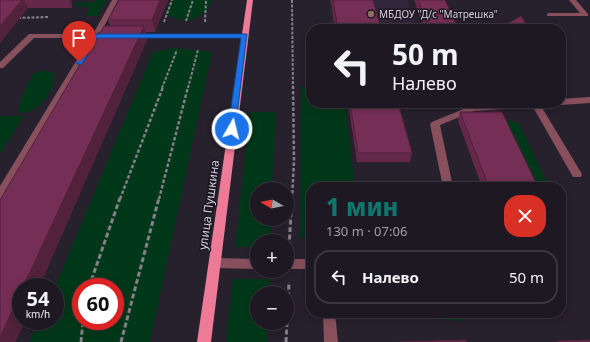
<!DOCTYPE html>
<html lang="ru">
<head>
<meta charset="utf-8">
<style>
	body { margin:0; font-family:"Noto Sans",sans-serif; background:#2a252f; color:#f1f3f6; height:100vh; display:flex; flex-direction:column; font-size:15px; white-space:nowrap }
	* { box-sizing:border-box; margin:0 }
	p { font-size:13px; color:#a0a0a5 }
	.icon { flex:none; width:22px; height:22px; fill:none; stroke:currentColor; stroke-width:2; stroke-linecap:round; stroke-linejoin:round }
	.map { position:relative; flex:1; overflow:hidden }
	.sheet { position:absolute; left:306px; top:182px; width:260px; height:136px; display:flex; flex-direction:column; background:#1d1822; border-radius:16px; box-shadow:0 2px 10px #0003,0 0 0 1px #3b3740 }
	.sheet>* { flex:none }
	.hud { position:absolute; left:306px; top:24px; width:260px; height:84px; border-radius:16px; box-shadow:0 2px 10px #0003,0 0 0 1px #3b3740; background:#1d1822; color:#f1f3f6; overflow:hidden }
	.needle { width:26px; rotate:279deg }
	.tools { position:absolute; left:250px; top:182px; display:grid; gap:8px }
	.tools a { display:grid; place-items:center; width:44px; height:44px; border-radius:50%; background:#1d1822; box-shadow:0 2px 10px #0003,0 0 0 1px #3b3740; font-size:20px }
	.speed { position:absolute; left:12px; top:278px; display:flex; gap:8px; font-size:20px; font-weight:700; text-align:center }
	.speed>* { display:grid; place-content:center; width:52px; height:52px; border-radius:50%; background:#1d1822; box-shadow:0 2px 10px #0003,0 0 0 1px #3b3740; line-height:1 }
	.speed small { font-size:10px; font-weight:400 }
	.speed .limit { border:6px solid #d22; background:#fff; color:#111 }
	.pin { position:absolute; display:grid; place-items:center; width:34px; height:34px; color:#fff; margin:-41px -17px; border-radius:50% 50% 50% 0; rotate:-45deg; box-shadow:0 0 4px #0007 }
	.pin .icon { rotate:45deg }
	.me { position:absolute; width:44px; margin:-22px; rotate:8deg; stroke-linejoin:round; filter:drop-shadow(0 0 3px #0008) }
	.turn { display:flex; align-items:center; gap:14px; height:84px; padding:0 20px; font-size:18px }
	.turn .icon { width:52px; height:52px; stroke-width:2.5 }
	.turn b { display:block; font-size:28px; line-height:34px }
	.round { display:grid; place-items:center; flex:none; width:42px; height:42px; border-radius:16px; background:#2a252f }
	.head { display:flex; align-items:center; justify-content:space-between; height:68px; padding:0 20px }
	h1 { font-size:24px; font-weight:800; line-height:30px; color:#0f766e }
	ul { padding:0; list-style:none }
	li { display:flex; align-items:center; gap:12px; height:54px; margin:0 8px 6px; padding:0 12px; border:2px solid #3b3740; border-radius:16px }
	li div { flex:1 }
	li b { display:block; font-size:15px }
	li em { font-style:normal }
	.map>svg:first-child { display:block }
	.built { fill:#302639 }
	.green { fill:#003819; fill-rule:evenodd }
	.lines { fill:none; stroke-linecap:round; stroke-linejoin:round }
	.path-far2 { stroke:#857f8a; stroke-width:2; stroke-dasharray:3 1.5; stroke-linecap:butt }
	.path-far1 { stroke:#857f8a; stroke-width:2.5; stroke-dasharray:3.5 2; stroke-linecap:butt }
	.path { stroke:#857f8a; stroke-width:3; stroke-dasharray:5 2.5; stroke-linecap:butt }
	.minor { fill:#88505d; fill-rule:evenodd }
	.major { fill:#ed7a97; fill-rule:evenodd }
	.wall { fill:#65284a }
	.shaded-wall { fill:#52213c }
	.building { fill:#752f56; stroke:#52213c }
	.route { fill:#1a73e8; stroke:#114b97 }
	.education-dot { fill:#8d6e63; stroke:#1d1623; stroke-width:1.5 }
	.labels { text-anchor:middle; stroke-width:3; stroke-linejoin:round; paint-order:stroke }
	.far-poi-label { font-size:10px; fill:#d6d1db; stroke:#1d1623; text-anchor:start }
	.street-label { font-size:12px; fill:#d6d1db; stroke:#1d1623 }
</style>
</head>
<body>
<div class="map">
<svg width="590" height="342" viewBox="0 0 590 342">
	<rect width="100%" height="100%" fill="#27202d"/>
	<path class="built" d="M329,0H407L417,29H333Z"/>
	<g class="green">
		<path d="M96,0H107L97,16H85L91,7L73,6L76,3L94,2Z"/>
		<path d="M172,0H213C206,14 193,25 177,19C172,17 169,17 166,12L170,2Z"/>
		<path d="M174,48L212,52L150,342H29L39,321H55V287L153,52ZM81,287H115V321H81Z"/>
		<path d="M47,70L54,74C54,94 38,114 18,113C19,99 27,86 34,73Z"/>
		<path d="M301,86H311V103H345L355,187H311V238H300Z"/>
		<path d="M250,112H276L272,189H257V219H271L270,241H257V247H235Z"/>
		<path d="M0,116H24L0,154Z"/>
		<path d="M502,119L519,123L547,182L528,185Z"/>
		<path d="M233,279H270L269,293H257V323H268L267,342H226Z"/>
		<path d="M383,313H464L466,321L387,316Z"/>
	</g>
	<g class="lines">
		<g class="path-far2">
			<path d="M292,0L293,88"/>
			<path d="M18,18L48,17"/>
			<path d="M186,21L193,0"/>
			<path d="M164,22L172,0"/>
			<path d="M205,22L206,0"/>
			<path d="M162,88L177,50"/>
			<path d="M188,88L198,50"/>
		</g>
		<g class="path-far1">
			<path d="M120,199L163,87"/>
			<path d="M159,199L188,87"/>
			<path d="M292,199L294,161L293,87"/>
		</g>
		<g class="path">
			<path d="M289,247L292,198"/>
			<path d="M89,287L120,198"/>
			<path d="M81,342L83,321"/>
			<path d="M121,342L159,198"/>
			<path d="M286,342L289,282"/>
		</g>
		<g class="minor">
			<path d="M112,0H118L100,34H111L115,36L111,38H97L4,198L0,199V186L90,38H34L3,68H0V62L29,34H93Z"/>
			<path d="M569,0H576L588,14V16H547V14L549,13H580Z"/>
			<path d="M488,23L495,29H487L485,25Z"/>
			<path d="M130,34H245L249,36L245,38H133L129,36Z"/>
			<path d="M590,97V103L561,105L557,103H561V99Z"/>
			<path d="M507,103H550L549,105L541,106L582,174L581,177H573L533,107L474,111L440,125L453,187H443L430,124L432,122L473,105Z"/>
			<path d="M215,258L257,259V269L215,268L211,267L209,263L211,259Z"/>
			<rect x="287" y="259" width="24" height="10"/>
			<path d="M323,313H335L338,342H324Z"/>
		</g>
		<path class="major" d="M247,0H253L211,342H197Z"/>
	</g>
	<g class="wall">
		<path d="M0,0H72V8H28L0,43Z"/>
		<path d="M119,0H168L155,32H146L147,40L39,287H21V321H25L15,342H0V200L99,32H101L104,26H110L108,20Z"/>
		<path d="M331,0H373L381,29H335Z"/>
		<path d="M414,0H445L456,24L461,29H424Z"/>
		<path d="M507,24L529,29H505Z"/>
		<path d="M561,93H566L564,97H561Z"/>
		<path d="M348,103H398L412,153L410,162H357Z"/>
		<path d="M460,112L538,187H482L458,121Z"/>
		<path d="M492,313H527L523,318H493Z"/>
	</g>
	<g class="shaded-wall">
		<path d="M22,0H24L28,8L0,43V26Z"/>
		<path d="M69,0H72V8Z"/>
		<path d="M160,0H168L155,32L152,20Z"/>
		<path d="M144,26L147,40L39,287H23Z"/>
		<path d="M21,292V321H25L15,342H0V337Z"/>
	</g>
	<g class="building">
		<path d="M0,0H22L0,26Z"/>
		<path d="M119,0H160L152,20H108Z"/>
		<path d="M333,0H373L381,29H338Z"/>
		<path d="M418,0H445L456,24H458L461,29H429Z"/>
		<path d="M521,16L529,29H509L507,24Z"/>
		<path d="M104,26H144L23,287H21V292L0,337V200L99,32H101Z"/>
		<path d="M561,84L566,93H561Z"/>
		<path d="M350,103H398L412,153H358Z"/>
		<path d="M460,112H502L538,187H489Z"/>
		<path d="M466,340V342H399Z"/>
		<path d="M590,340V342H558L557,341Z"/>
	</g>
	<path class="route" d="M95,34H247L235,131H230L228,129L241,38H97L82,64H77L76,62L92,36Z"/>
	<circle class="education-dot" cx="371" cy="14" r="4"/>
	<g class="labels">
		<g class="far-poi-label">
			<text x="379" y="18">МБДОУ "Д/с "Матрешка"</text>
		</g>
		<g class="street-label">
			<text transform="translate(209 205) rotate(-82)" y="4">улица Пушкина</text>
		</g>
	</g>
</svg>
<div class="tools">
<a><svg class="needle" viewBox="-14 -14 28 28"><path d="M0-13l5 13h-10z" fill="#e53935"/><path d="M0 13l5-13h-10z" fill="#a0a0a5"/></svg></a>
<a>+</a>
<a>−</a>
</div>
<div class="speed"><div>54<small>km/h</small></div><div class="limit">60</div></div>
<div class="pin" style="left:79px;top:62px;background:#d93025"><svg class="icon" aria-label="arrive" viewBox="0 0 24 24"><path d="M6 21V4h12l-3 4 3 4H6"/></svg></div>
<svg class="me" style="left:232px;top:129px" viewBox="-20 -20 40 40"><circle r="17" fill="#1a73e8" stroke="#fff" stroke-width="3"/><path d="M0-11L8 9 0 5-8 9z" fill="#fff"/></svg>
<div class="hud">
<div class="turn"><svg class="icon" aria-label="left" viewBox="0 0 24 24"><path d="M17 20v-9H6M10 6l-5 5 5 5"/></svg><div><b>50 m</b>Налево</div></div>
</div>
<section class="sheet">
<div class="head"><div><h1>1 мин</h1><p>130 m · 07:06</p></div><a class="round" style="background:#d93025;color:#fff"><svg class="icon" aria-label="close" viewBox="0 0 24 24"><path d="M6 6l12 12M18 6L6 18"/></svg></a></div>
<ul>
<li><svg class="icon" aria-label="left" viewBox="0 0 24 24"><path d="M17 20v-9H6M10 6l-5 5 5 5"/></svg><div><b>Налево</b></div><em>50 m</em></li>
</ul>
</section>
</div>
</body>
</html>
